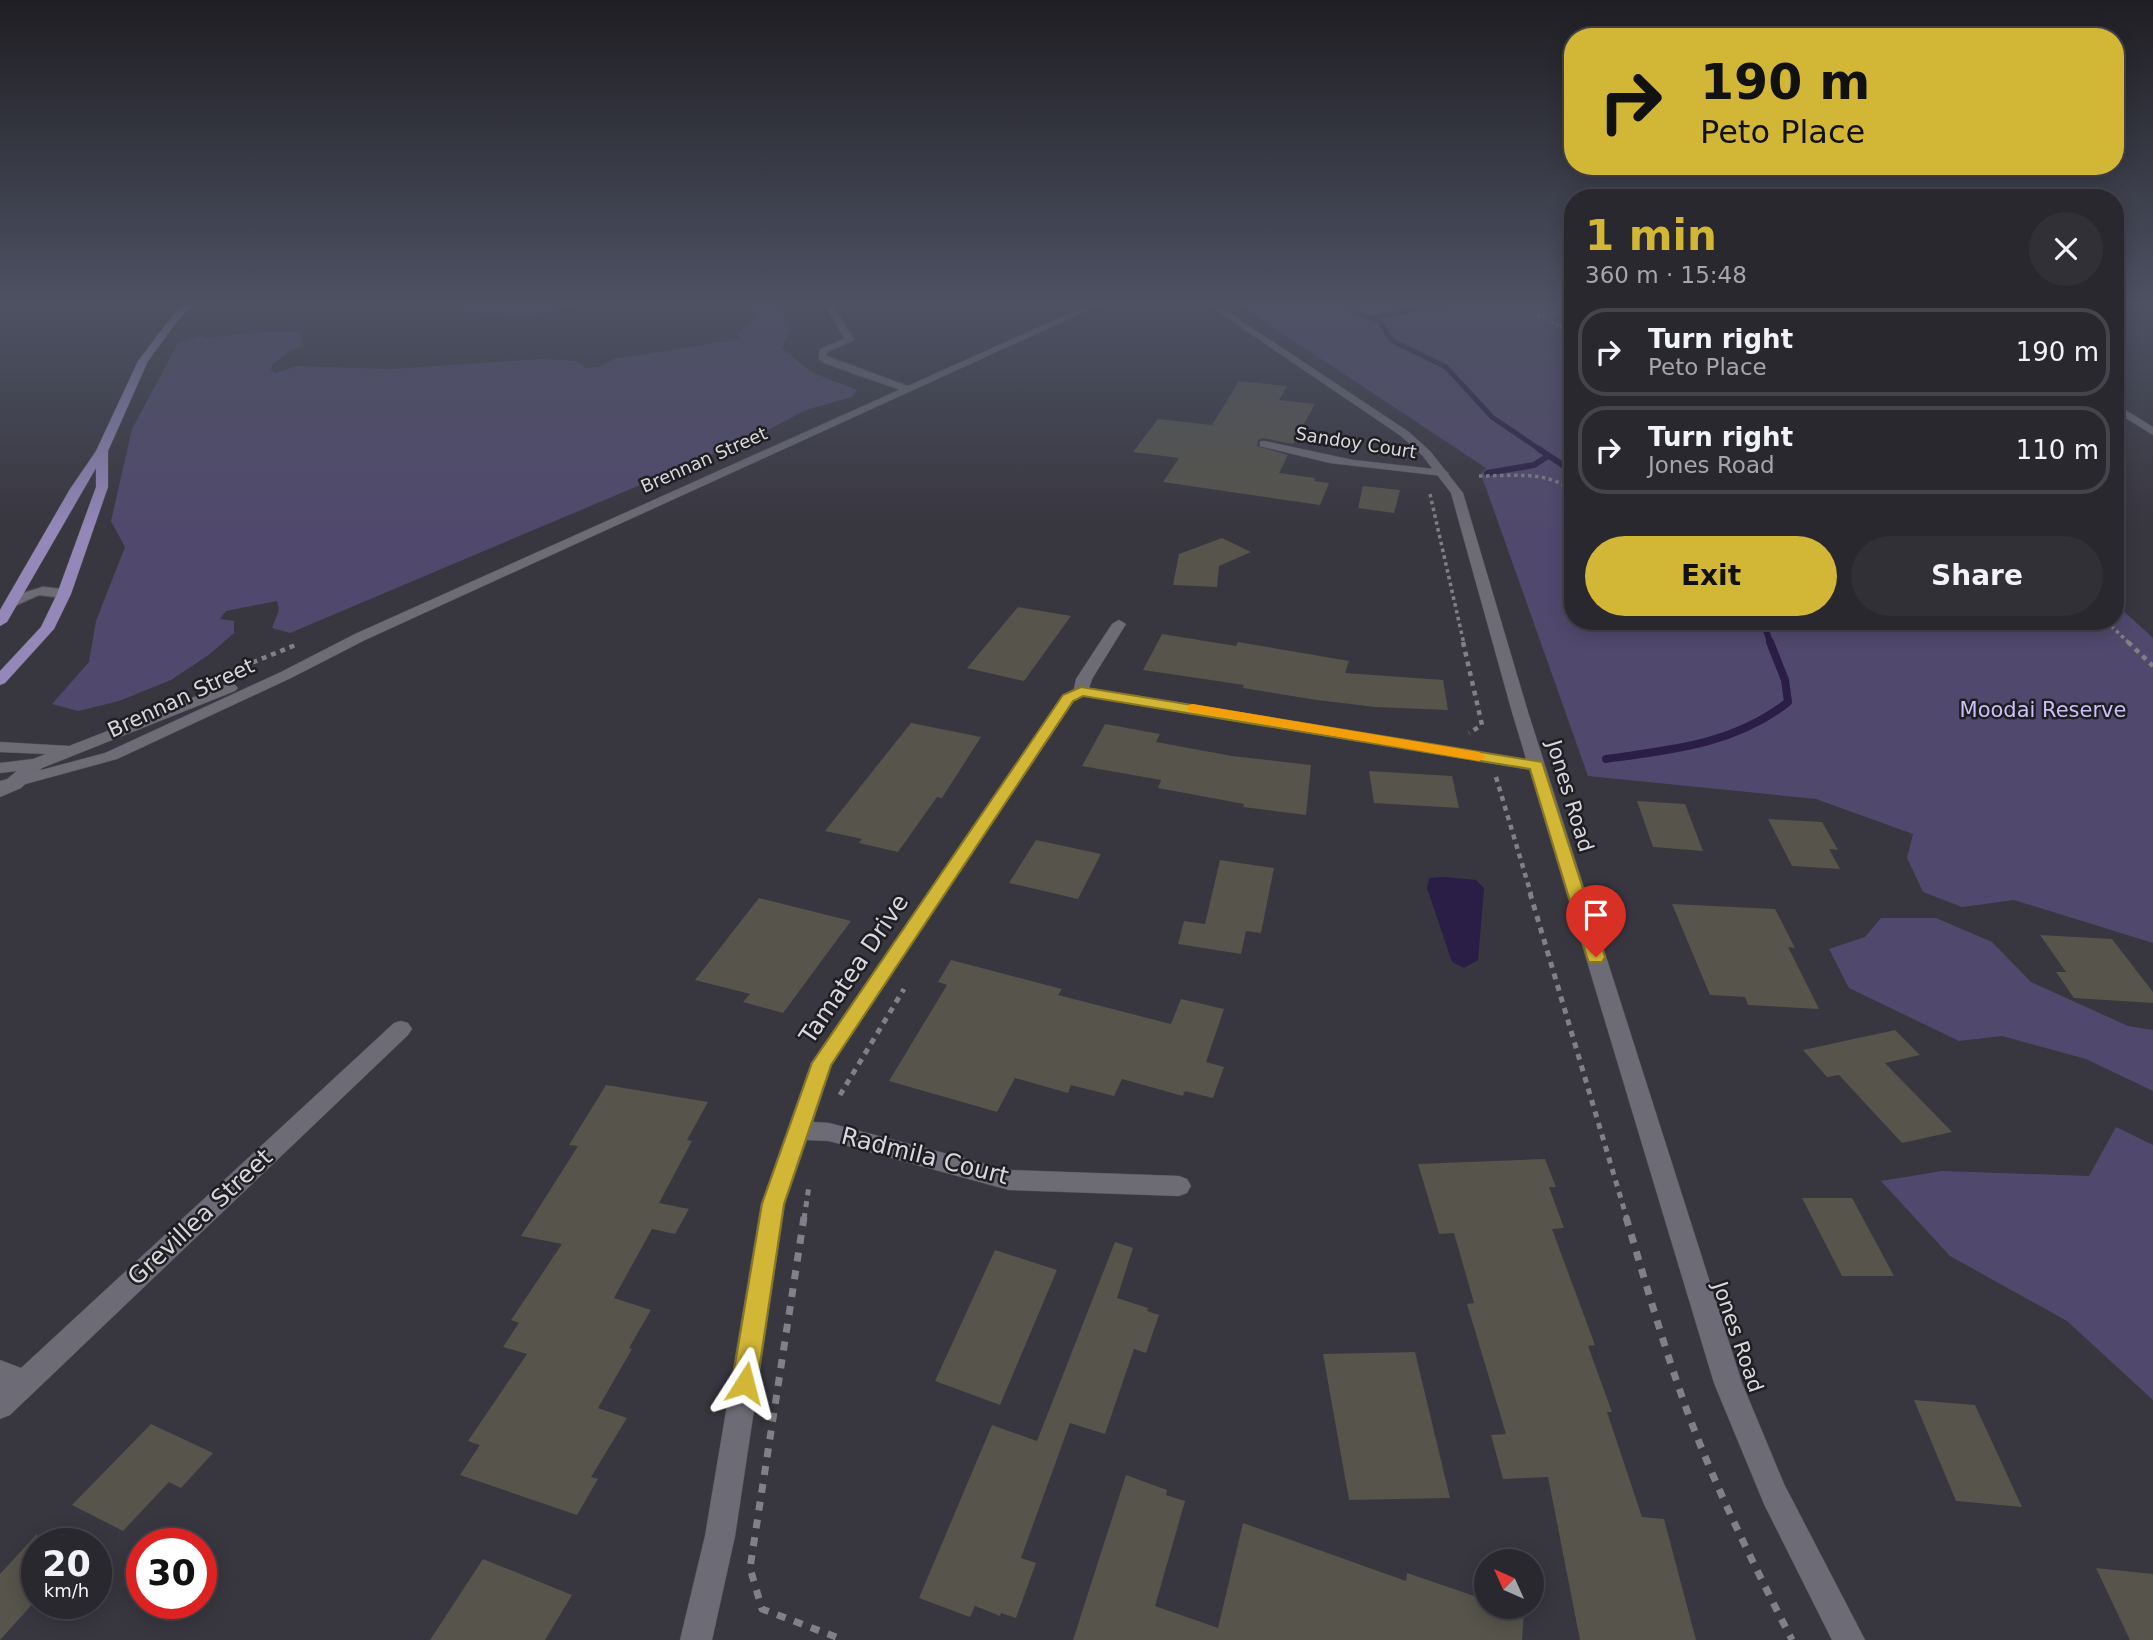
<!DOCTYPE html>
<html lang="en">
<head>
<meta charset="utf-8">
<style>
	body { margin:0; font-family:"DejaVu Sans",sans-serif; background:#323037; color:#f1f3f6; height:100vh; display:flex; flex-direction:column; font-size:26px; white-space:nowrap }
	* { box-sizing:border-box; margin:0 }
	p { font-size:23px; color:#a5a6aa }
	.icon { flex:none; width:38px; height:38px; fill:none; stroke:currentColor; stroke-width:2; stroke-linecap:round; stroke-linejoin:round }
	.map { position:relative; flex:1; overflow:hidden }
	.side { position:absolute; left:1564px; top:189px; width:560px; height:441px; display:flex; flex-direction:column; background:#2a282f; border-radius:28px; box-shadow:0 4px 18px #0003,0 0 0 2px #46444b }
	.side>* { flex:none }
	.hud { position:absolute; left:1564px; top:28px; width:560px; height:147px; border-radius:28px; box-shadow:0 4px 18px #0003,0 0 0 2px #46444b; background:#d2b736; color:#111; overflow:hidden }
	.needle { width:46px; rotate:315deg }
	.tools { position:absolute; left:1474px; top:1549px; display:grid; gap:14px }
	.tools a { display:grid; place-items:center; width:70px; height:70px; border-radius:50%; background:#2a282f; box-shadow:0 4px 18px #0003,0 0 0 2px #46444b; font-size:35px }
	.speed { position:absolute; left:21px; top:1528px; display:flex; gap:14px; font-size:35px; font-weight:700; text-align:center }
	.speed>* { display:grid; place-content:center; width:91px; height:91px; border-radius:50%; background:#2a282f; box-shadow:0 4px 18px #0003,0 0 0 2px #46444b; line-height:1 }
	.speed small { font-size:18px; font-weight:400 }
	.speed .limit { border:10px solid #d22; background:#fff; color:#111 }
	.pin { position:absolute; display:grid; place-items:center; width:60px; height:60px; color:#fff; margin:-72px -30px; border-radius:50% 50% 50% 0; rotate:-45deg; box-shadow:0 0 7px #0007 }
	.pin .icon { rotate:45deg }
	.me { position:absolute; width:77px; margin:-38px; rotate:9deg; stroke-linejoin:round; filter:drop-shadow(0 0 5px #0008) }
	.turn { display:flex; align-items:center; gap:24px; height:147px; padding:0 21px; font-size:32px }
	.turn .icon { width:91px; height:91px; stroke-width:2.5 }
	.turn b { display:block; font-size:49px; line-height:60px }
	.round { display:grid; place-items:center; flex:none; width:74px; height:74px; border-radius:37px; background:#323037 }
	.head { display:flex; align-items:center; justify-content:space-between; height:119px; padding:0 21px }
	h1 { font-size:42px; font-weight:800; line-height:52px; color:#d2b736 }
	.button { display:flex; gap:14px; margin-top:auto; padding:14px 21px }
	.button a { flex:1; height:80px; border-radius:42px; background:#d2b736; color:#111; font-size:28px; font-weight:800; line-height:80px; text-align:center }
	.button a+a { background:#323037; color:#f1f3f6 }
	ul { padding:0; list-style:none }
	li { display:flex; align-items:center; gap:21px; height:88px; margin:0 14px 10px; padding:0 7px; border:4px solid #46444b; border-radius:28px }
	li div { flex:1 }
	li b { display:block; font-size:26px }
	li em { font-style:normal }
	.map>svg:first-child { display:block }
	.green { fill:#51496d }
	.water { fill:#2a1e46 }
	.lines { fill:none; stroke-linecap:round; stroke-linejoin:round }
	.stream-far2 { stroke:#2a1e46; stroke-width:5 }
	.stream-far1 { stroke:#2a1e46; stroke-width:6 }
	.stream { stroke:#2a1e46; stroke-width:8 }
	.building { fill:#56544b }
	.service-casing { stroke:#535259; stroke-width:2 }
	.minor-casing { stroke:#535259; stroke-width:1 }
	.tertiary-casing { stroke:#535259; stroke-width:1 }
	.primary-casing { stroke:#535259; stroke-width:1 }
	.path-far4 { stroke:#818087; stroke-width:2.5; stroke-dasharray:2.5 2.5; stroke-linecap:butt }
	.path-far3 { stroke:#818087; stroke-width:3.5; stroke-dasharray:3.5 3.5; stroke-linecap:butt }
	.path-far2 { stroke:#818087; stroke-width:4.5; stroke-dasharray:5 5; stroke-linecap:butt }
	.path-far1 { stroke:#818087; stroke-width:5; stroke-dasharray:6 6; stroke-linecap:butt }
	.path { stroke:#818087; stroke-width:7; stroke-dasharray:9 9; stroke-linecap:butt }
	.service { fill:#6d6b75; fill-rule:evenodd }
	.minor { fill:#6d6b75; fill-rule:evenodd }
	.tertiary { fill:#6d6b75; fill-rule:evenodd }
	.primary { fill:#9488b9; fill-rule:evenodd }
	.route { fill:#d2b736; stroke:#887723; stroke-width:2 }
	.slow { fill:#f59e0b }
	.labels { text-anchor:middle; stroke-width:5; stroke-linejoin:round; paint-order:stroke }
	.far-street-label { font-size:18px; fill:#d9d8dd; stroke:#1f1e22 }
	.street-label { font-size:21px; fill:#d9d8dd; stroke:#1f1e22 }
	.park-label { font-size:21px; fill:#ccc0f9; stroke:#1f1e22 }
	.near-street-label { font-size:24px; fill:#d9d8dd; stroke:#1f1e22 }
</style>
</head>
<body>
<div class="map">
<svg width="2153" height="1640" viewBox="0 0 2153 1640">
	<rect width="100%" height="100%" fill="#38363f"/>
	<g class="green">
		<path d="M474,302H635L586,304L526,316L462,311L465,304Z"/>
		<path d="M748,302H776L790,329L782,348L813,373L857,390L852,397L806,410L756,436L290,633L272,628L279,610L277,601L226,611L220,619L234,621V633L210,654L171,680L119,701L78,711L52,704L89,662L96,621L125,547L111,521L132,429L178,343L200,336L208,338L260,332H300L302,346L288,352L272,365L271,371L276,373L296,366L391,369L542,359L577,361L585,368L599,367L614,359L741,339L738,334L757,315Z"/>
		<path d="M1235,302H1573V621H2116V604L2153,638V943L2014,900L1962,907L1923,892L1907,858L1913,834L1816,799L1588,776L1481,474L1486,468Z"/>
		<path d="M1881,918H1936L1992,942L2031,982L2128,1026L2153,1030V1091L2086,1059L2002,1036L1959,1041L1849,988L1829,949L1865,937Z"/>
		<path d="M2116,1127L2153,1145V1400L2067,1321L1950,1256L1881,1181L1942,1171L2089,1176Z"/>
	</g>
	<path class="water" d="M1443,877L1476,880L1484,888L1478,960L1464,968L1452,962L1427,888L1429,878Z"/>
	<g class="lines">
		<g class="stream-far2">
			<path d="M1349,310L1380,321L1389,337L1395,342L1446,367L1492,417L1542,451"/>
			<path d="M1372,317L1460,302"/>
		</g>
		<g class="stream-far1">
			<path d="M1539,449L1573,472"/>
			<path d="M1487,473L1534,465L1548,456"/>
			<path d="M1758,621L1765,628L1771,644"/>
		</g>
		<path class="stream" d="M1606,759C1671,750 1735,744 1788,702L1785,680L1770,642"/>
	</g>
	<g class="building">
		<path d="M1239,381L1287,386L1279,400L1315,404L1293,444L1263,438L1258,440L1257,446L1288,455L1279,473L1315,478L1314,481L1329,483L1320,505L1163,482L1179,458L1133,452L1158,419L1212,425Z"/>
		<path d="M1363,486L1400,490L1394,513L1358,508Z"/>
		<path d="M1222,538L1251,552L1219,566L1217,587L1173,585L1179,554Z"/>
		<path d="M1018,607L1071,616L1024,681L967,668Z"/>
		<path d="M1162,634L1236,646L1238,642L1349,661L1345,673L1443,680L1448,710L1375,707L1317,700L1243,688L1244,685L1143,670Z"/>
		<path d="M911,723L981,737L942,798L937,797L898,852L859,843L862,839L825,831Z"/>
		<path d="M1105,724L1160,734L1156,742L1232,756L1311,765L1306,815L1243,807L1244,804L1158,788L1161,780L1082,766Z"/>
		<path d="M1369,771L1452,776L1459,808L1374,803Z"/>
		<path d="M1637,801L1685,804L1703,851L1653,847Z"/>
		<path d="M1768,819L1822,822L1838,850L1829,849L1840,869L1792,866Z"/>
		<path d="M1036,840L1101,854L1078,899L1009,883Z"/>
		<path d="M1220,860L1274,868L1261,933L1246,931L1241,954L1178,944L1184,921L1205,924Z"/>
		<path d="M759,898L851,921L783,1013L743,1002L750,994L695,980Z"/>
		<path d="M1672,904L1775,909L1795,948L1788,947L1819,1009L1748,1005L1745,997L1710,995Z"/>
		<path d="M2040,935L2112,939L2153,992V1003L2074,998L2056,972H2066Z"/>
		<path d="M951,960L1062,989L1058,995L1171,1024L1181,999L1224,1009L1206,1062L1224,1067L1213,1098L1185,1091L1183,1096L1122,1079L1114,1096L1071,1085L1068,1093L1015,1078L997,1112L889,1081L947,985L938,982Z"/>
		<path d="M1895,1030L1920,1055L1885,1063L1952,1132L1902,1143L1839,1075L1827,1077L1803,1050Z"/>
		<path d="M606,1085L708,1102L687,1140L692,1141L659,1203L689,1209L675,1234L652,1229L614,1298L651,1310L629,1348L632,1349L598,1408L627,1418L591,1477L598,1479L577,1515L460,1475L480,1445L468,1441L527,1354L503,1347L519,1323L511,1320L562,1244L521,1236L578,1146L569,1145Z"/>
		<path d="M1545,1159L1556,1187H1549L1564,1228L1552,1229L1595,1345L1588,1346L1612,1412H1607L1642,1517L1664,1519L1696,1640H1580L1548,1477L1503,1479L1491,1435L1506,1434L1467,1304L1474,1303L1454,1233L1439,1234L1418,1164Z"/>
		<path d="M1802,1198H1852L1894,1276H1842Z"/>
		<path d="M1115,1242L1133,1248L1117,1298L1148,1308L1147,1311L1159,1315L1146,1353L1134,1349L1105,1434L1070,1423L1021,1558L1036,1563L1016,1618L1001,1613L1000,1616L975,1606L970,1617L919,1598L992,1425L1037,1441Z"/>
		<path d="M995,1250L1057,1270L1000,1405L935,1381Z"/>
		<path d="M1415,1352L1450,1498L1349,1500L1323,1354Z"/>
		<path d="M1914,1400L1975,1405L2022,1507L1956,1501Z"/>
		<path d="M151,1424L213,1453L181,1488L169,1482L123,1531L72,1505Z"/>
		<path d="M1126,1475L1167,1490L1166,1495L1185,1501L1155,1606L1218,1628L1243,1523L1406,1581L1407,1573L1486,1600V1606H1504L1524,1613L1522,1640H1073Z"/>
		<path d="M37,1534V1599L0,1640V1574Z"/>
		<path d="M483,1559L572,1595L545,1640H430Z"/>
		<path d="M2096,1568L2153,1574V1640H2130Z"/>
	</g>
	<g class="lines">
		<g class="service-casing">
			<g id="service">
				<path d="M823,302H831L854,340L827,352L826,356L910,387V391H904L824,363L819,359L820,349L845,339Z"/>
				<path d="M43,587L61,589L70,594L64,598L39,595L12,607L6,603L20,594Z"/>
			</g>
		</g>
		<g class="minor-casing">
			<g id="minor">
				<path d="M2116,404L2153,427V435L2116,412Z"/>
				<path d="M1264,441L1353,460L1443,470L1449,473L1443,476L1330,463L1260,446V442Z"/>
				<path d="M1119,620L1126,624L1092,679L1089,688L1537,761L1545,766L1537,771L1083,696L1074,701L832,1065L813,1122L829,1123L1009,1170L1179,1176L1187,1179L1191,1186L1187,1193L1179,1196L1009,1190L829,1141L807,1140L785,1204L735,1536L712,1640H680L705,1536L761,1204L811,1063L1063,695L1074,689L1076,679L1112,624Z"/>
				<path d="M36,759L42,760L44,764L42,768L21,788L0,797V785L30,760Z"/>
				<path d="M401,1021L408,1023L412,1029L408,1035L10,1415L0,1419V1360L21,1368L394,1023Z"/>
			</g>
		</g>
		<g class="tertiary-casing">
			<g id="tertiary">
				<path d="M1095,302H1106L365,640L291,678L117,759L0,791V781L105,753L281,672L355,634Z"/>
				<path d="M1204,302H1213L1409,432L1430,451L1463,493L1528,712L1742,1383L1784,1484L1865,1640H1832L1764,1504L1714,1383L1512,712L1451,493L1422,455L1401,436Z"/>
				<path d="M230,683L235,685L238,688L235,691L42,768L0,773V763L33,759L46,754L0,752V742L69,746Z"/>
			</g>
		</g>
		<g class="primary-casing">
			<path id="primary" d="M187,302H196L179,319L148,361L108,451V487L71,594L54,629L5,683L0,685V671L41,627L57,594L96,487V468L7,622L0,626V610L70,489L96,451L138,361L173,315Z"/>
		</g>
		<g class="path-far4">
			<path d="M1499,302L1537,315L1573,312"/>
			<path d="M1538,315L1573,333"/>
		</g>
		<g class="path-far3">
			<path d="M1479,476C1512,476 1546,470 1573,491"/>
			<path d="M1430,494L1464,644"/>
			<path d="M2106,621L2130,644"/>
		</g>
		<g class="path-far2">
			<path d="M1463,642L1482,725L1469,733"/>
			<path d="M2128,642L2153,666"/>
			<path d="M234,670L298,644"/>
			<path d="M1496,777L1531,894"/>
		</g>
		<g class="path-far1">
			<path d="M1530,893L1627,1219"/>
			<path d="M840,1095L904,989"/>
			<path d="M804,1219L809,1186"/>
		</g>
		<g class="path">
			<path d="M804,1217L750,1568L762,1609L844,1640"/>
			<path d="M1626,1217C1646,1284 1665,1351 1689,1416C1718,1493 1755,1567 1792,1640"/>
		</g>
		<use href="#service" class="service"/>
		<use href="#minor" class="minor"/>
		<use href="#tertiary" class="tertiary"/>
		<use href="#primary" class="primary"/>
	</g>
	<linearGradient id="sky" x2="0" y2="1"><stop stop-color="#1f1e23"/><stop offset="0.57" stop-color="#4d5263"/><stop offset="1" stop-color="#4d5263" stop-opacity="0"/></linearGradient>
	<rect width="2153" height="531" fill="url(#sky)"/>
	<path class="route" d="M1081,687L1542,762L1605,957L1602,962H1589L1587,957L1530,769L1083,696L1073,701L831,1065L784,1204L757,1383L753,1391L745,1395L736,1391L732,1383L762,1204L812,1063L1063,695Z"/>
	<path class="slow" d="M1193,704L1479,752L1486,757L1479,761L1188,711V705Z"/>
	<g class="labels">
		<g class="far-street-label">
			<text transform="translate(1356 443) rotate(9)" y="6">Sandoy Court</text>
			<text transform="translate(704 460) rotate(-24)" y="6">Brennan Street</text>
		</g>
		<g class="street-label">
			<text transform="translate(181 698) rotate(-25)" y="7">Brennan Street</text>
			<text transform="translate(1570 796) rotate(73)" y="7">Jones Road</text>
			<text transform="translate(1738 1337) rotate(71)" y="7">Jones Road</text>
		</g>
		<g class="park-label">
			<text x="2043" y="717">Moodai Reserve</text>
		</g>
		<g class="near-street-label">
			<text transform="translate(854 969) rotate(-56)" y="8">Tamatea Drive</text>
			<text transform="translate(925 1156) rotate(14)" y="8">Radmila Court</text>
			<text transform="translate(200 1217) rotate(-43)" y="8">Grevillea Street</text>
		</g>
	</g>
</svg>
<div class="tools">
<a><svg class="needle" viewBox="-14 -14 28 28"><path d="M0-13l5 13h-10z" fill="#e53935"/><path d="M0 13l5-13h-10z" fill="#a5a6aa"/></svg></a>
</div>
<div class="speed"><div>20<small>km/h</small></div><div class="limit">30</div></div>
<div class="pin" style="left:1596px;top:957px;background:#d93025"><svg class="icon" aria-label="arrive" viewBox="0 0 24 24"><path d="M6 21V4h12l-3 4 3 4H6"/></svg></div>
<svg class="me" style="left:745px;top:1383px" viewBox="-20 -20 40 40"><path d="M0-17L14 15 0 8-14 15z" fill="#d2b736" stroke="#fff" stroke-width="4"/></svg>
<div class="hud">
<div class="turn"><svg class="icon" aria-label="right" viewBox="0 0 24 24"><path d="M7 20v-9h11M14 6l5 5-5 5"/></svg><div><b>190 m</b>Peto Place</div></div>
</div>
<section class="side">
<div class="head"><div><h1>1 min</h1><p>360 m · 15:48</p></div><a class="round"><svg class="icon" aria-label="close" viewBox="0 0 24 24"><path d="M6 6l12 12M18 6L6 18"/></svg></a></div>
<ul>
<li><svg class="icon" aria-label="right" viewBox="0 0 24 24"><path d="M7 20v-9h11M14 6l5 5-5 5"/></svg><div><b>Turn right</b><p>Peto Place</p></div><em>190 m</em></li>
<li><svg class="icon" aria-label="right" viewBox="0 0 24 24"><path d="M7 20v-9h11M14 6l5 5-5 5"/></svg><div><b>Turn right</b><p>Jones Road</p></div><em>110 m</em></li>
</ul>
<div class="button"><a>Exit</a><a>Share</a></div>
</section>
</div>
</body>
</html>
